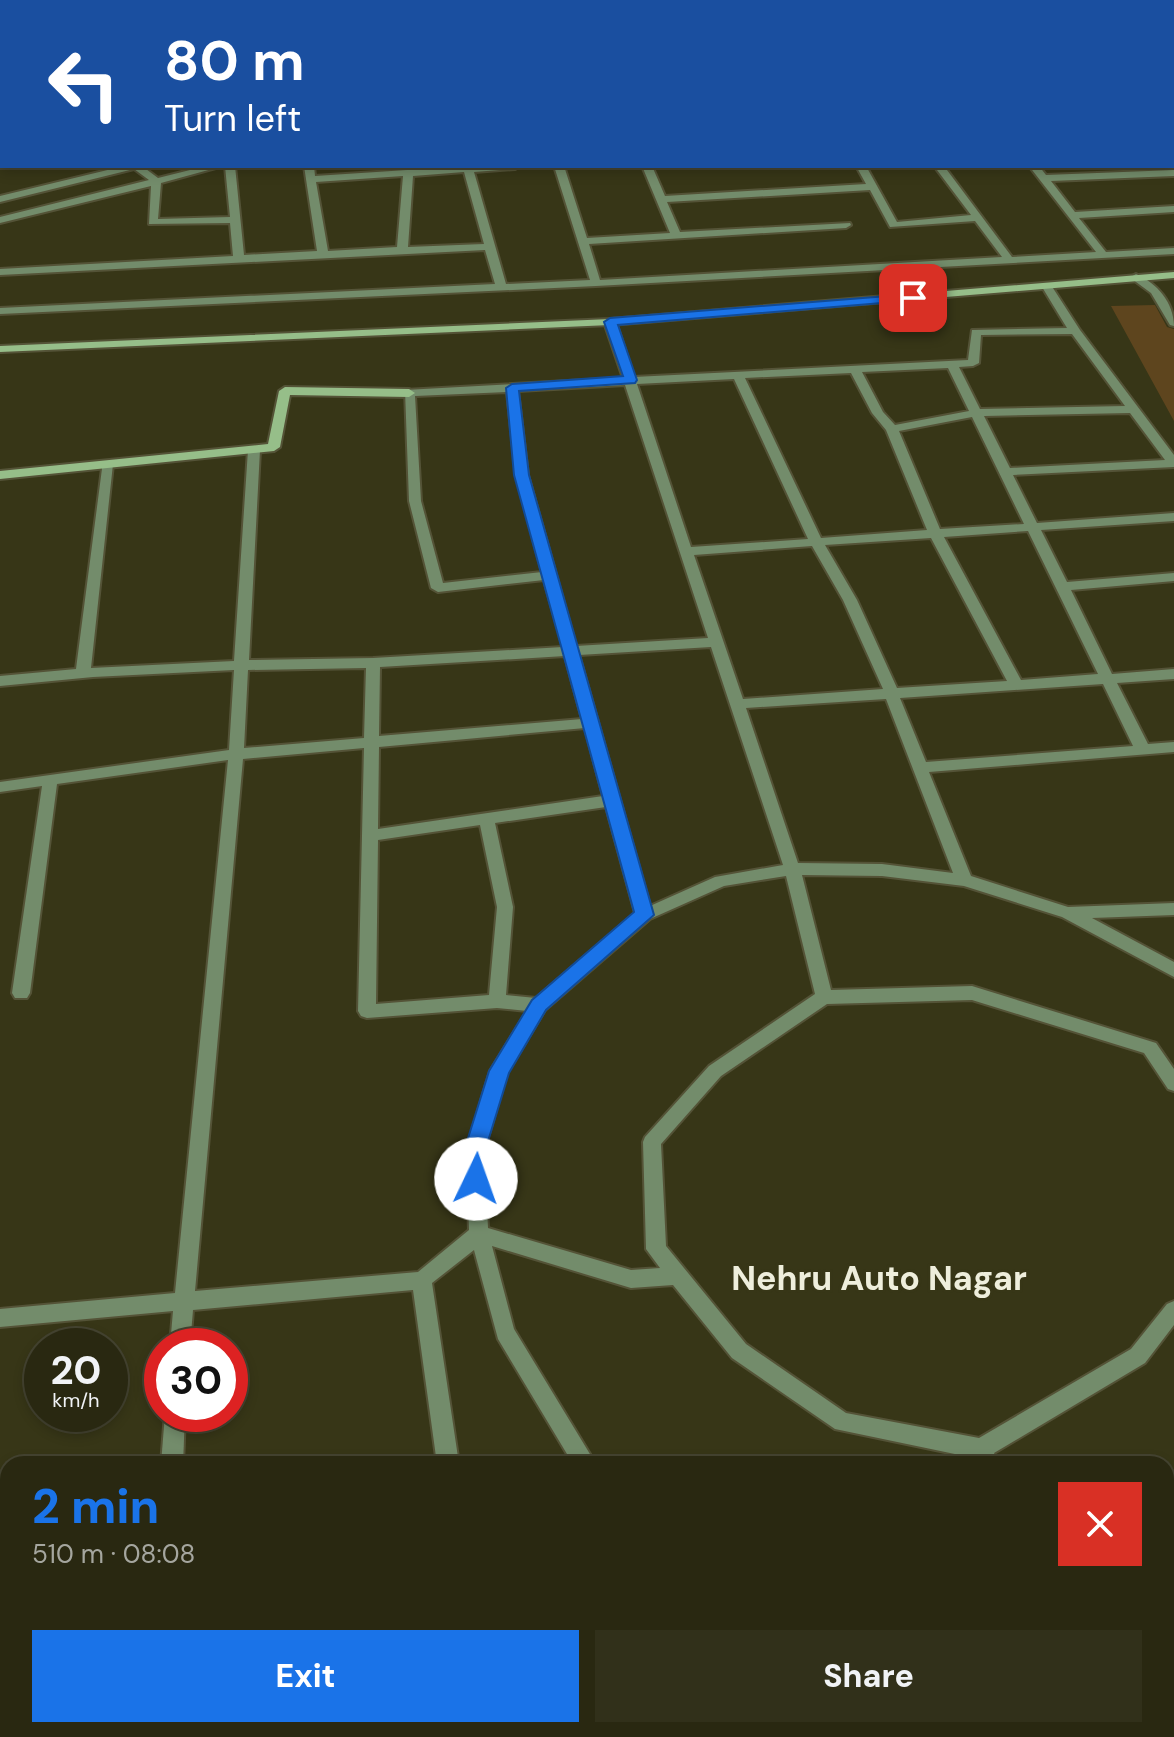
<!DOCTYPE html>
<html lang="en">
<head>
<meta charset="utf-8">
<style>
	body { margin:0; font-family:"DM Sans",sans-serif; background:#31301a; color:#f1f3f6; height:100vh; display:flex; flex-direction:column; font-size:30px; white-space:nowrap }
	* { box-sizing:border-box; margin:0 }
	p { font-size:26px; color:#a5a69f }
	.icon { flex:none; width:44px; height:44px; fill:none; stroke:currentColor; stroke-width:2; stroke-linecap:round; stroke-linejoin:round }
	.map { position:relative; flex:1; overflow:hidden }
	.drawer { position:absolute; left:0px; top:1456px; width:1174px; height:282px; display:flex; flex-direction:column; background:#292811; border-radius:24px 24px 0 0; box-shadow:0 4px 12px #0003,0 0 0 2px #454431 }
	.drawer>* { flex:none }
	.top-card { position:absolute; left:0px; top:0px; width:1174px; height:168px; box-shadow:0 4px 12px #0003,0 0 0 2px #454431; background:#1a4fa0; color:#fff; overflow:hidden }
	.speed { position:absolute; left:24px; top:1328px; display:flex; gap:16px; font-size:40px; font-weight:700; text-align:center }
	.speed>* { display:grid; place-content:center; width:104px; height:104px; border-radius:50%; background:#292811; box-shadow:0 4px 12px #0003,0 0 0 2px #454431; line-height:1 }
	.speed small { font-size:20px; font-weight:400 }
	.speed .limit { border:12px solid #d22; background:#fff; color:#111 }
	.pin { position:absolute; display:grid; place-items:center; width:68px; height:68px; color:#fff; margin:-34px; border-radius:16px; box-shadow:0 4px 12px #0006 }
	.me { position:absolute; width:88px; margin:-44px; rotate:3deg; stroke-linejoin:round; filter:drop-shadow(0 0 6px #0008) }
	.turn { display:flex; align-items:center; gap:28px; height:168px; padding:0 32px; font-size:36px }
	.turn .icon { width:104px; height:104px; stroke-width:2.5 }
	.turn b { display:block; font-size:56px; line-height:68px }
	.round { display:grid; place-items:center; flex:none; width:84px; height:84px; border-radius:0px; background:#31301a }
	.head { display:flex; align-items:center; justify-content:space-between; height:136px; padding:0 32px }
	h1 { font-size:48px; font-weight:800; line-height:60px; color:#1a73e8 }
	.primary-button { display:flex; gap:16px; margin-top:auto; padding:16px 32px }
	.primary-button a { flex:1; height:92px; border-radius:0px; background:#1a73e8; color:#fff; font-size:32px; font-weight:800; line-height:92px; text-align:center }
	.primary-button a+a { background:#31301a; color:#f1f3f6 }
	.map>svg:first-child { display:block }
	.building { fill:#5e451e }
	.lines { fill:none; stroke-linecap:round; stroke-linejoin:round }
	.street-casing { stroke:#545337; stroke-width:4 }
	.secondary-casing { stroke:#545337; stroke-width:4 }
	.street { fill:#738c6b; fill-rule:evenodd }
	.secondary { fill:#96be89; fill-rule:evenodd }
	.route { fill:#1a73e8; stroke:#114b97; stroke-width:2 }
	.labels { text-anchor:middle; stroke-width:6; stroke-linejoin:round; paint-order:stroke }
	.near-neighbourhood-label { font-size:34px; font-weight:bold; fill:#eeeedc; stroke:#373617 }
</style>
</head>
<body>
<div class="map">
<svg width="1174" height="1737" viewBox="0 0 1174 1737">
	<rect width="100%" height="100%" fill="#373617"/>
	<path class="building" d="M1155,305L1167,327L1174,329V421L1111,306Z"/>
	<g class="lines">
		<g class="street-casing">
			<g id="street">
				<rect x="170" y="0" width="8" height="2"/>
				<rect x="417" y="0" width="8" height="2"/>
				<path d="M500,0H508L509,2H501Z"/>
				<rect x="579" y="0" width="8" height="2"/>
				<path d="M649,0H657L658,2H650Z"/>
				<path d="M714,0H723L724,2H715Z"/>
				<path d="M831,0H840L841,2H832Z"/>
				<path d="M964,0H973L974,2H965Z"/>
				<path d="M1031,0H1039L1040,2H1032Z"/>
				<rect x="1172" y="15" width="2" height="6"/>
				<path d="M2,39V45L0,46V40Z"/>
				<rect x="1172" y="40" width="2" height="6"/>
				<rect x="1172" y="70" width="2" height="6"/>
				<rect x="0" y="76" width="2" height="6"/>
				<rect x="1172" y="100" width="2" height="6"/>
				<rect x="0" y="107" width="2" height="6"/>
				<rect x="1172" y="131" width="2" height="6"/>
				<path d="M2,161V166H5L0,168Z"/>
				<path d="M124,166H142L158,178L206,166H223L161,183L158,219L230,217L225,166H235L244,255L317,251L304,166H314L315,176L468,166H520L515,169L474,172L506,284L590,280L554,166H564L587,238L670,233L642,166H652L665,196L866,184L856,166H866L897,222L971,215L934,166H944L1012,257L1096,252L1029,166H1039L1046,175L1174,170V176L1051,181L1075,212L1174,206V212L1079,218L1106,252L1174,248V254L596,286L0,314V308L495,284L485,250L0,275V269L233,256L230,223L149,224L151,186L0,223V217L149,180L134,169L0,202V196ZM464,172L484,244L408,247L413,176ZM403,176L397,247L328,251L316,182ZM870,190L890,227L975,221L1002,257L600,280L589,244L846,228L851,225L850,223L680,232L667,202Z"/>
				<path d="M1136,274C1157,283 1174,303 1174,326L1170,325L1151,293L1132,279L1131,277Z"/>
				<path d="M1043,285H1051L1080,330L1174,455V467L1013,475L1037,523L1174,513V521L1041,530L1067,582L1174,573V581L1071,590L1112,674L1174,669V679L1117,683L1148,744L1174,742V752L929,772L971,876L1068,907L1174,903V915L1092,918L1174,962V977L1062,917L964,886L882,876L802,875L831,990L972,986L1156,1043L1174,1069V1091L1168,1089L1144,1053L972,1000L827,1004L721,1076L661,1144L666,1246L746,1344L846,1413L979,1438L1131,1349L1167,1304L1174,1301V1325L1145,1363L994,1453L999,1464H977L974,1458L835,1429L732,1358L673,1285L631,1288L492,1246L514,1329L596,1464H573L498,1339L474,1250L432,1283L459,1464H437L413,1290L193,1310L190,1346H170L173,1311L0,1327V1309L175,1293L228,760L57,784L30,993L27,998H15L12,993L42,786L0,792V782L229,750L234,670L93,677L0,686V676L76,669L103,461H111L113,464L91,668L234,661L248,450L254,446L260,450L249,660L373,658L563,647L544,580L438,592L431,588L409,501L405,390L623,378L604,322L610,319L616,322L634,377L968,360L972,330L1067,328L1042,287ZM1072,334L1125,406L980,409L959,367L973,366L979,363L981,335ZM948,368L969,411L895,425L883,412L862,372ZM851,373L872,413L886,430L927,530L821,538L745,378ZM734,379L808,539L691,547L637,384ZM625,385L708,638L576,646L528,475L518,391ZM507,392L516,475L542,572L443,583L421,501L415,396ZM1130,413L1165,460L1010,468L984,416ZM972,417L1024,524L940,529L899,431ZM1028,531L1098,674L1021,680L944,537ZM931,538L1007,681L897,688L857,600L825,545ZM812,546L843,600L883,689L743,699L694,555ZM711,647L783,865L715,877L650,906L579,655ZM565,656L582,719L379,736L380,667ZM366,668L364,738L244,748L248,670ZM1103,684L1133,746L926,762L900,698ZM886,699L953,873L882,864L798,863L746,708ZM585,728L603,796L378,829L379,747ZM364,748L358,1011L361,1016L367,1018L497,1008L527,1011L490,1071L466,1151L469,1230L418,1272L195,1291L243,759ZM606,807L635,913L536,998L506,995L513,907L495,823ZM480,825L497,907L489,995L376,1004L378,840ZM786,876L815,994L709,1066L645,1137L643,1142L646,1249L660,1268L631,1270L488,1228L484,1151L507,1073L545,1010L650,919L724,886Z"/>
				<path d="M165,1414H185L183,1464H161Z"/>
				<path d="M1174,1559V1583L1166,1586V1562Z"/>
				<rect x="142" y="1730" width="24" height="7"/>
				<path d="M474,1730H498L499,1737H475Z"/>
				<path d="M664,1730H688L689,1737H665Z"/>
				<path d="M875,1730H899L900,1737H876Z"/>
				<path d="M1083,1730H1107L1109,1737H1085Z"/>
			</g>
		</g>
		<g class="secondary-casing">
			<g id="secondary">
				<path d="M1174,272V278L610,325L0,352V346L610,319Z"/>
				<path d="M285,387L409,389L415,393L409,397L290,395L280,447L274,451L0,479V471L268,444L279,391Z"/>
			</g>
		</g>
		<use href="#street" class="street"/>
		<use href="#secondary" class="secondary"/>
	</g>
	<path class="route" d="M913,294L918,295V300L618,325L637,380L635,383L519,391L529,475L654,915L546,1010L509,1073L485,1151L487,1179L484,1185L476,1188L469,1185L464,1151L489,1071L532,1000L634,912L514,475L506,388L512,384L623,376L604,322L610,318Z"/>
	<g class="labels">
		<g class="near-neighbourhood-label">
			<text x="879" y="1290">Nehru Auto Nagar</text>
		</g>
	</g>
</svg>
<div class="speed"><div>20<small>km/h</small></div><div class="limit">30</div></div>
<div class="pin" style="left:913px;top:298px;background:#d93025"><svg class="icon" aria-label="arrive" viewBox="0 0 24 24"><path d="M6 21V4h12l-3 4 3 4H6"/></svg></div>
<svg class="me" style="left:476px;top:1179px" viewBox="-20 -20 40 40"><circle r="19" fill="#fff"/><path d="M0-13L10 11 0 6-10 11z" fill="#1a73e8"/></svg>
<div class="top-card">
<div class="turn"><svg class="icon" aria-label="left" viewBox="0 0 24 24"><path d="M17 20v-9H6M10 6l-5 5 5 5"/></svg><div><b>80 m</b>Turn left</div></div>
</div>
<section class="drawer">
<div class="head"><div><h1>2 min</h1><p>510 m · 08:08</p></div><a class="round" style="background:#d93025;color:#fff"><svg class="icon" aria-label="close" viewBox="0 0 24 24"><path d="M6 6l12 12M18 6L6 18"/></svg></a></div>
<div class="primary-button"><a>Exit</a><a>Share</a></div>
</section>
</div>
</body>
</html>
